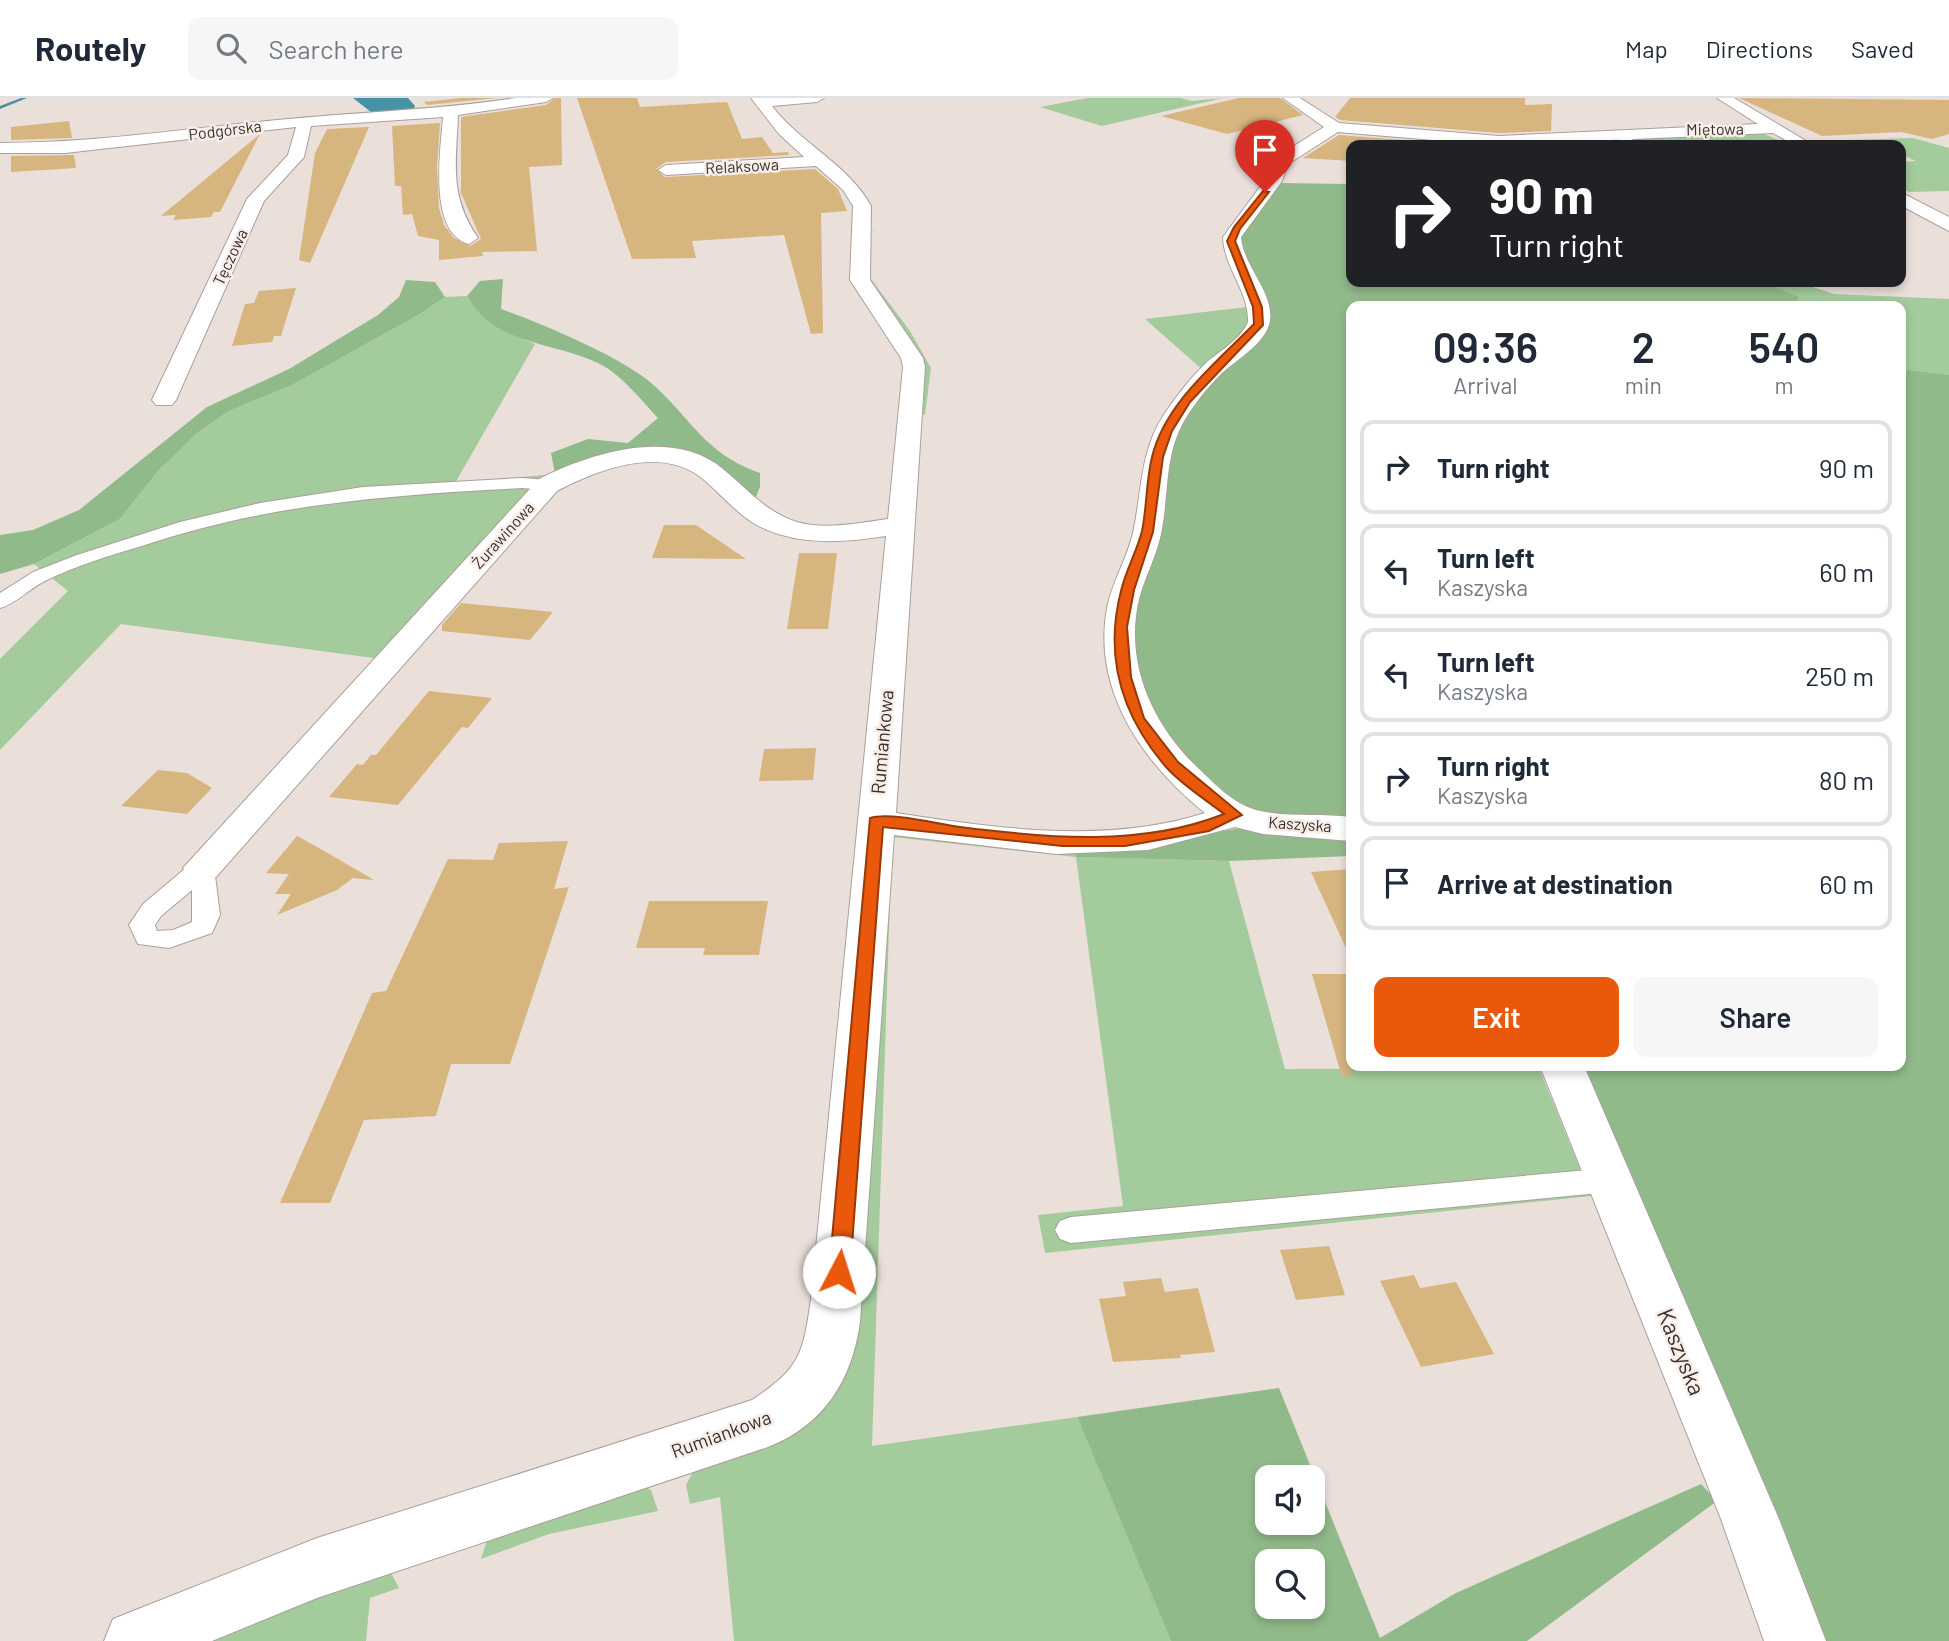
<!DOCTYPE html>
<html lang="en">
<head>
<meta charset="utf-8">
<style>
	body { margin:0; font-family:Barlow,sans-serif; background:#f6f6f7; color:#1f2937; height:100vh; display:flex; flex-direction:column; font-size:26px; white-space:nowrap }
	* { box-sizing:border-box; margin:0 }
	p { font-size:23px; color:#747a83 }
	.icon { flex:none; width:38px; height:38px; fill:none; stroke:currentColor; stroke-width:2; stroke-linecap:round; stroke-linejoin:round }
	.map { position:relative; flex:1; overflow:hidden }
	.side { position:absolute; left:1346px; top:203px; width:560px; height:770px; display:flex; flex-direction:column; background:#fff; border-radius:14px; box-shadow:0 4px 10px #0003 }
	.side>* { flex:none }
	.hud { position:absolute; left:1346px; top:42px; width:560px; height:147px; border-radius:14px; box-shadow:0 4px 10px #0003; background:#202124; color:#fff; overflow:hidden }
	.controls { position:absolute; left:1255px; top:1367px; display:grid; gap:14px }
	.controls a { display:grid; place-items:center; width:70px; height:70px; border-radius:14px; background:#fff; box-shadow:0 4px 10px #0003; font-size:35px }
	.pin { position:absolute; display:grid; place-items:center; width:60px; height:60px; color:#fff; margin:-72px -30px; border-radius:50% 50% 50% 0; rotate:-45deg; box-shadow:0 0 7px #0007 }
	.pin .icon { rotate:45deg }
	.me { position:absolute; width:77px; margin:-38px; rotate:5deg; stroke-linejoin:round; filter:drop-shadow(0 0 5px #0008) }
	.turn { display:flex; align-items:center; gap:24px; height:147px; padding:0 28px; font-size:32px }
	.turn .icon { width:91px; height:91px; stroke-width:2.5 }
	.turn b { display:block; font-size:49px; line-height:60px }
	.eta { display:flex; justify-content:space-evenly; align-items:center; height:119px; text-align:center }
	.eta b { font-size:42px; font-weight:600; line-height:49px }
	.action { display:flex; gap:14px; margin-top:auto; padding:14px 28px }
	.action a { flex:1; height:80px; border-radius:14px; background:#ea580c; color:#fff; font-size:28px; font-weight:600; line-height:80px; text-align:center }
	.action a+a { background:#f6f6f7; color:#1f2937 }
	ul { padding:0; list-style:none }
	li { display:flex; align-items:center; gap:21px; height:94px; margin:0 14px 10px; padding:0 14px; border:4px solid #e0e1e3; border-radius:14px }
	li div { flex:1 }
	li b { display:block; font-size:26px }
	li em { font-style:normal }
	header { display:flex; align-items:center; gap:42px; box-sizing:border-box; height:98px; padding:0 35px; background:#fff; border-bottom:2px solid #e0e1e3 }
	header strong { font-size:33px }
	nav { display:flex; gap:38px; margin-inline-start:auto; font-size:24px }
	.search { width:490px; height:63px; background:#f6f6f7; display:flex; align-items:center; gap:18px; box-sizing:border-box; padding:0 24px; border-radius:14px; color:#747a83; font-size:26px }
	.map>svg:first-child { display:block }
	.green { fill:#a3cb9c }
	.forest { fill:#91ba8a; fill-rule:evenodd }
	.water { fill:#4593a5 }
	.lines { fill:none; stroke-linecap:round; stroke-linejoin:round }
	.stream { fill:#4593a5; fill-rule:evenodd }
	.building { fill:#d7b57f }
	.lane-casing { stroke:#aa9f9b; stroke-width:2 }
	.street-casing { stroke:#aa9f9b; stroke-width:2 }
	.lane { fill:#fff; fill-rule:evenodd }
	.street { fill:#fff; fill-rule:evenodd }
	.route { fill:#ea580c; stroke:#983908; stroke-width:2 }
	.labels { text-anchor:middle; stroke-width:5; stroke-linejoin:round; paint-order:stroke }
	.far-street-label { font-size:16px; fill:#373230; stroke:#f8ede7 }
	.street-label { font-size:19px; fill:#373230; stroke:#f8ede7 }
	.near-street-label { font-size:23px; fill:#373230; stroke:#f8ede7 }
</style>
</head>
<body>
<header>
<strong>Routely</strong>
<div class="search"><svg class="icon" aria-label="search" viewBox="0 0 24 24"><circle cx="10" cy="10" r="6"/><path d="M15 15l6 6"/></svg>Search here</div>
<nav><a>Map</a><a>Directions</a><a>Saved</a></nav>
</header>
<div class="map">
<svg width="1949" height="1543" viewBox="0 0 1949 1543">
	<rect width="100%" height="100%" fill="#ebdfda"/>
	<g class="green">
		<path d="M1088,0H1181L1192,3L1223,0L1102,28L1040,9Z"/>
		<path d="M1756,33L1791,47H1642L1629,41Z"/>
		<path d="M1913,40L1949,50V93L1909,94L1901,89V64L1916,63L1901,56L1900,47H1817L1809,43Z"/>
		<path d="M875,132L870,135L871,181L910,233L931,270L925,317L919,316L923,295L870,186L869,134Z"/>
		<path d="M1761,184H1797L1834,196L1949,201V277L1901,271L1900,208H1794L1798,200Z"/>
		<path d="M467,198C482,226 508,234 535,246L455,385L555,376L528,392L517,409L381,561L121,526L0,652V561L68,493L34,466L120,421L158,373L197,335L229,313L292,287L420,216L445,199Z"/>
		<path d="M1247,209L1251,225L1204,273L1145,221Z"/>
		<path d="M900,732L1076,750L1077,759L1229,763L1285,971L1539,970L1591,1098L1045,1155L1038,1117L1123,1108L1076,759L892,739L872,1348L1077,1319L1171,1543H734L720,1399L690,1406L686,1387L694,1372L814,1313L886,742Z"/>
		<path d="M643,1387L651,1392L658,1413L549,1436L481,1461L488,1439Z"/>
		<path d="M390,1473L399,1490L370,1500L366,1543H170Z"/>
	</g>
	<g class="forest">
		<path d="M1278,85L1351,86V184H1761L1799,199L1794,208H1351V726L1283,720L1242,711L1164,644L1128,553L1166,360L1191,303L1259,233L1237,143Z"/>
		<path d="M503,181L501,211C540,225 619,258 650,284C691,319 704,356 760,375V389L754,404L661,354L555,376L551,355L588,341L628,345L658,320C641,302 621,276 598,265C554,244 493,247 467,198L480,183Z"/>
		<path d="M406,182L435,184L445,199L420,216L292,287L229,313L197,335L158,373L120,421L34,466L0,476V437L33,432L79,412L207,309L289,271L378,217L399,199Z"/>
		<path d="M1901,271L1949,277V1543H1811L1573,968H1900Z"/>
		<path d="M1241,730L1351,736V758L1229,763L1076,759V750L1150,745Z"/>
		<path d="M1279,1290L1380,1540L1456,1495L1701,1386L1717,1403L1527,1543H1171L1077,1319ZM1267,1379H1312V1424H1267ZM1267,1463H1312V1508H1267Z"/>
	</g>
	<path class="water" d="M353,0H408L415,8L413,12L371,14Z"/>
	<g class="lines">
		<path class="stream" d="M21,0H27L0,11V8Z"/>
	</g>
	<g class="building">
		<path d="M460,0H497L427,7L424,4Z"/>
		<path d="M555,0H561L562,67L529,69L537,153L482,154L483,158L439,162V142L418,138L412,116L403,117L401,88H395L392,28L440,25L437,69L439,110L444,127L454,140L470,148L481,141L461,95V19L546,7Z"/>
		<path d="M577,0H637L640,9L727,4L742,41L762,39L773,55L788,54L789,57L666,64L656,71L665,79L815,71L838,91L847,113L821,115L823,235L811,236L784,137L692,143L696,160L632,161Z"/>
		<path d="M1239,0H1280L1303,17L1227,36L1161,18Z"/>
		<path d="M1350,0H1525V7L1552,6L1551,33L1499,35L1340,22L1335,19Z"/>
		<path d="M1739,0L1949,2V36L1932,41L1901,34L1822,38Z"/>
		<path d="M69,23L72,40L11,42V29Z"/>
		<path d="M369,29L310,165L299,162L315,55L327,31Z"/>
		<path d="M260,36L220,114H214L211,119L173,122L176,117L161,118Z"/>
		<path d="M1339,37L1465,47H1351V63L1303,60Z"/>
		<path d="M74,57L76,70L11,74V58Z"/>
		<path d="M296,190L281,238H274L272,244L232,248L245,206L254,205L259,193Z"/>
		<path d="M664,427H696L746,461L652,460Z"/>
		<path d="M799,455H837L828,531H787Z"/>
		<path d="M461,505L553,514L530,542L442,533V527Z"/>
		<path d="M429,593L492,600L468,630L462,629L398,707L329,699L357,666L363,667L371,657H376Z"/>
		<path d="M816,650L813,682L759,683L764,651Z"/>
		<path d="M158,672L187,675L212,690L187,716L121,708Z"/>
		<path d="M297,738L319,750L374,782L353,780L337,792L277,817L291,796H275L289,776L266,775Z"/>
		<path d="M568,743L554,791L569,789L510,966H451L436,1018L364,1022L330,1105H280L372,895L386,893L448,761L493,762L499,745Z"/>
		<path d="M1351,771V861L1311,774Z"/>
		<path d="M649,803H768L759,857H703L705,850H636Z"/>
		<path d="M1312,876H1351V978L1342,979Z"/>
		<path d="M1329,1148L1345,1197L1296,1202L1280,1152Z"/>
		<path d="M1414,1177L1420,1190L1456,1184L1494,1256L1421,1269L1380,1183Z"/>
		<path d="M1161,1180L1165,1194L1198,1190L1215,1254L1180,1257L1181,1260L1113,1264L1099,1201L1126,1198L1123,1184Z"/>
	</g>
	<g class="lines">
		<g class="lane-casing">
			<g id="lane">
				<path d="M1612,34H1620L1641,47H1629L1612,38Z"/>
				<path d="M522,380L548,382L556,387L548,392L522,390C391,397 271,405 145,447C112,457 77,467 45,483C30,490 16,506 0,510V495L33,474L77,457L180,424L260,405L363,389Z"/>
				<path d="M202,762L211,764L214,770L220,817L212,835L169,850L138,846L129,827L143,806L193,764ZM192,792V824L173,832L157,833L155,827L161,818Z"/>
				<path d="M1610,1070L1621,1073L1625,1082L1621,1091L1610,1094L1071,1145L1060,1141L1055,1132L1060,1123L1071,1119Z"/>
			</g>
		</g>
		<g class="street-casing">
			<g id="street">
				<path d="M516,0H553L546,4L458,17C456,66 449,98 478,140L469,146C427,135 441,49 443,19L311,28L304,59L264,103L176,302L172,307H156L152,302L247,101L288,57L296,29L65,55H0V45C93,45 184,31 277,22C357,14 437,12 516,0Z"/>
				<path d="M751,0H824L817,4L772,8C801,46 848,66 871,108L870,182L923,260L925,269L896,715C996,730 1106,747 1205,715C1143,665 1092,593 1107,510C1112,484 1127,461 1133,435C1142,394 1140,354 1163,318C1175,300 1188,283 1203,268C1217,254 1240,243 1248,224C1249,193 1224,170 1223,139L1265,82L1275,60L1324,29L1283,0H1300L1339,25L1499,38L1758,26L1717,0H1734L1813,47H1794L1773,35L1493,47L1338,34L1288,66L1282,83L1241,139C1243,168 1274,194 1270,223C1266,246 1235,262 1220,277C1207,290 1194,306 1184,323C1164,358 1169,398 1161,436C1156,459 1145,479 1139,501C1124,564 1152,626 1197,669C1214,685 1232,705 1256,712C1286,720 1320,715 1351,719V743L1263,736L1235,729L1148,752L1056,756L894,737L860,1224C852,1282 824,1327 768,1349L317,1500L212,1543H104L113,1521L317,1440L752,1302C800,1270 803,1257 811,1201L886,438C846,444 804,448 765,431C741,421 723,398 703,381C662,347 599,371 557,393L216,779L202,782L188,779L183,770L539,381C591,355 672,329 723,371C746,390 767,415 797,424C825,432 859,425 888,421L903,269L901,260L850,182L853,108L843,92L816,68L666,77L658,72L666,67L804,59L779,36Z"/>
				<path d="M1900,94L1949,119V133L1900,107Z"/>
				<path d="M1540,968H1584L1779,1421L1826,1543H1764L1721,1421Z"/>
			</g>
		</g>
		<use href="#lane" class="lane"/>
		<use href="#street" class="street"/>
	</g>
	<path class="route" d="M1263,93L1269,94L1240,131L1235,143L1262,209L1263,227L1190,304L1172,333L1163,359L1153,434L1134,492L1127,529L1131,579L1144,620L1178,664L1242,717L1209,733L1125,748H1062L883,729L850,1174L847,1181L839,1183L832,1181L829,1174L870,720C891,714 937,726 960,729C1047,740 1141,749 1224,716C1205,701 1182,687 1166,669C1122,618 1104,559 1121,493C1126,472 1137,453 1142,433C1147,409 1146,383 1152,359C1165,305 1216,265 1254,226L1253,209L1227,143L1234,129Z"/>
	<g class="labels">
		<g class="far-street-label">
			<text transform="translate(1715 31) rotate(-1)" y="6">Miętowa</text>
			<text transform="translate(225 32) rotate(-7)" y="6">Podgórska</text>
			<text transform="translate(742 68) rotate(-3)" y="6">Relaksowa</text>
			<text transform="translate(230 159) rotate(-65)" y="6">Tęczowa</text>
			<text transform="translate(503 437) rotate(-48)" y="6">Żurawinowa</text>
			<text transform="translate(1300 726) rotate(4)" y="6">Kaszyska</text>
		</g>
		<g class="street-label">
			<text transform="translate(882 644) rotate(-85)" y="7">Rumiankowa</text>
			<text transform="translate(721 1336) rotate(-20)" y="7">Rumiankowa</text>
		</g>
		<g class="near-street-label">
			<text transform="translate(1681 1254) rotate(68)" y="8">Kaszyska</text>
		</g>
	</g>
</svg>
<div class="controls">
<a><svg class="icon" aria-label="sound" viewBox="0 0 24 24"><path d="M4 9h4l5-4v14l-5-4H4zM17 9q2 3 0 6"/></svg></a>
<a><svg class="icon" aria-label="search" viewBox="0 0 24 24"><circle cx="10" cy="10" r="6"/><path d="M15 15l6 6"/></svg></a>
</div>
<div class="pin" style="left:1265px;top:94px;background:#d93025"><svg class="icon" aria-label="arrive" viewBox="0 0 24 24"><path d="M6 21V4h12l-3 4 3 4H6"/></svg></div>
<svg class="me" style="left:839px;top:1174px" viewBox="-20 -20 40 40"><circle r="19" fill="#fff"/><path d="M0-13L10 11 0 6-10 11z" fill="#ea580c"/></svg>
<div class="hud">
<div class="turn"><svg class="icon" aria-label="right" viewBox="0 0 24 24"><path d="M7 20v-9h11M14 6l5 5-5 5"/></svg><div><b>90 m</b>Turn right</div></div>
</div>
<section class="side">
<div class="eta">
<div><b>09:36</b><p>Arrival</p></div>
<div><b>2</b><p>min</p></div>
<div><b>540</b><p>m</p></div>
</div>
<ul>
<li><svg class="icon" aria-label="right" viewBox="0 0 24 24"><path d="M7 20v-9h11M14 6l5 5-5 5"/></svg><div><b>Turn right</b></div><em>90 m</em></li>
<li><svg class="icon" aria-label="left" viewBox="0 0 24 24"><path d="M17 20v-9H6M10 6l-5 5 5 5"/></svg><div><b>Turn left</b><p>Kaszyska</p></div><em>60 m</em></li>
<li><svg class="icon" aria-label="left" viewBox="0 0 24 24"><path d="M17 20v-9H6M10 6l-5 5 5 5"/></svg><div><b>Turn left</b><p>Kaszyska</p></div><em>250 m</em></li>
<li><svg class="icon" aria-label="right" viewBox="0 0 24 24"><path d="M7 20v-9h11M14 6l5 5-5 5"/></svg><div><b>Turn right</b><p>Kaszyska</p></div><em>80 m</em></li>
<li><svg class="icon" aria-label="arrive" viewBox="0 0 24 24"><path d="M6 21V4h12l-3 4 3 4H6"/></svg><div><b>Arrive at destination</b></div><em>60 m</em></li>
</ul>
<div class="action"><a>Exit</a><a>Share</a></div>
</section>
</div>
</body>
</html>
